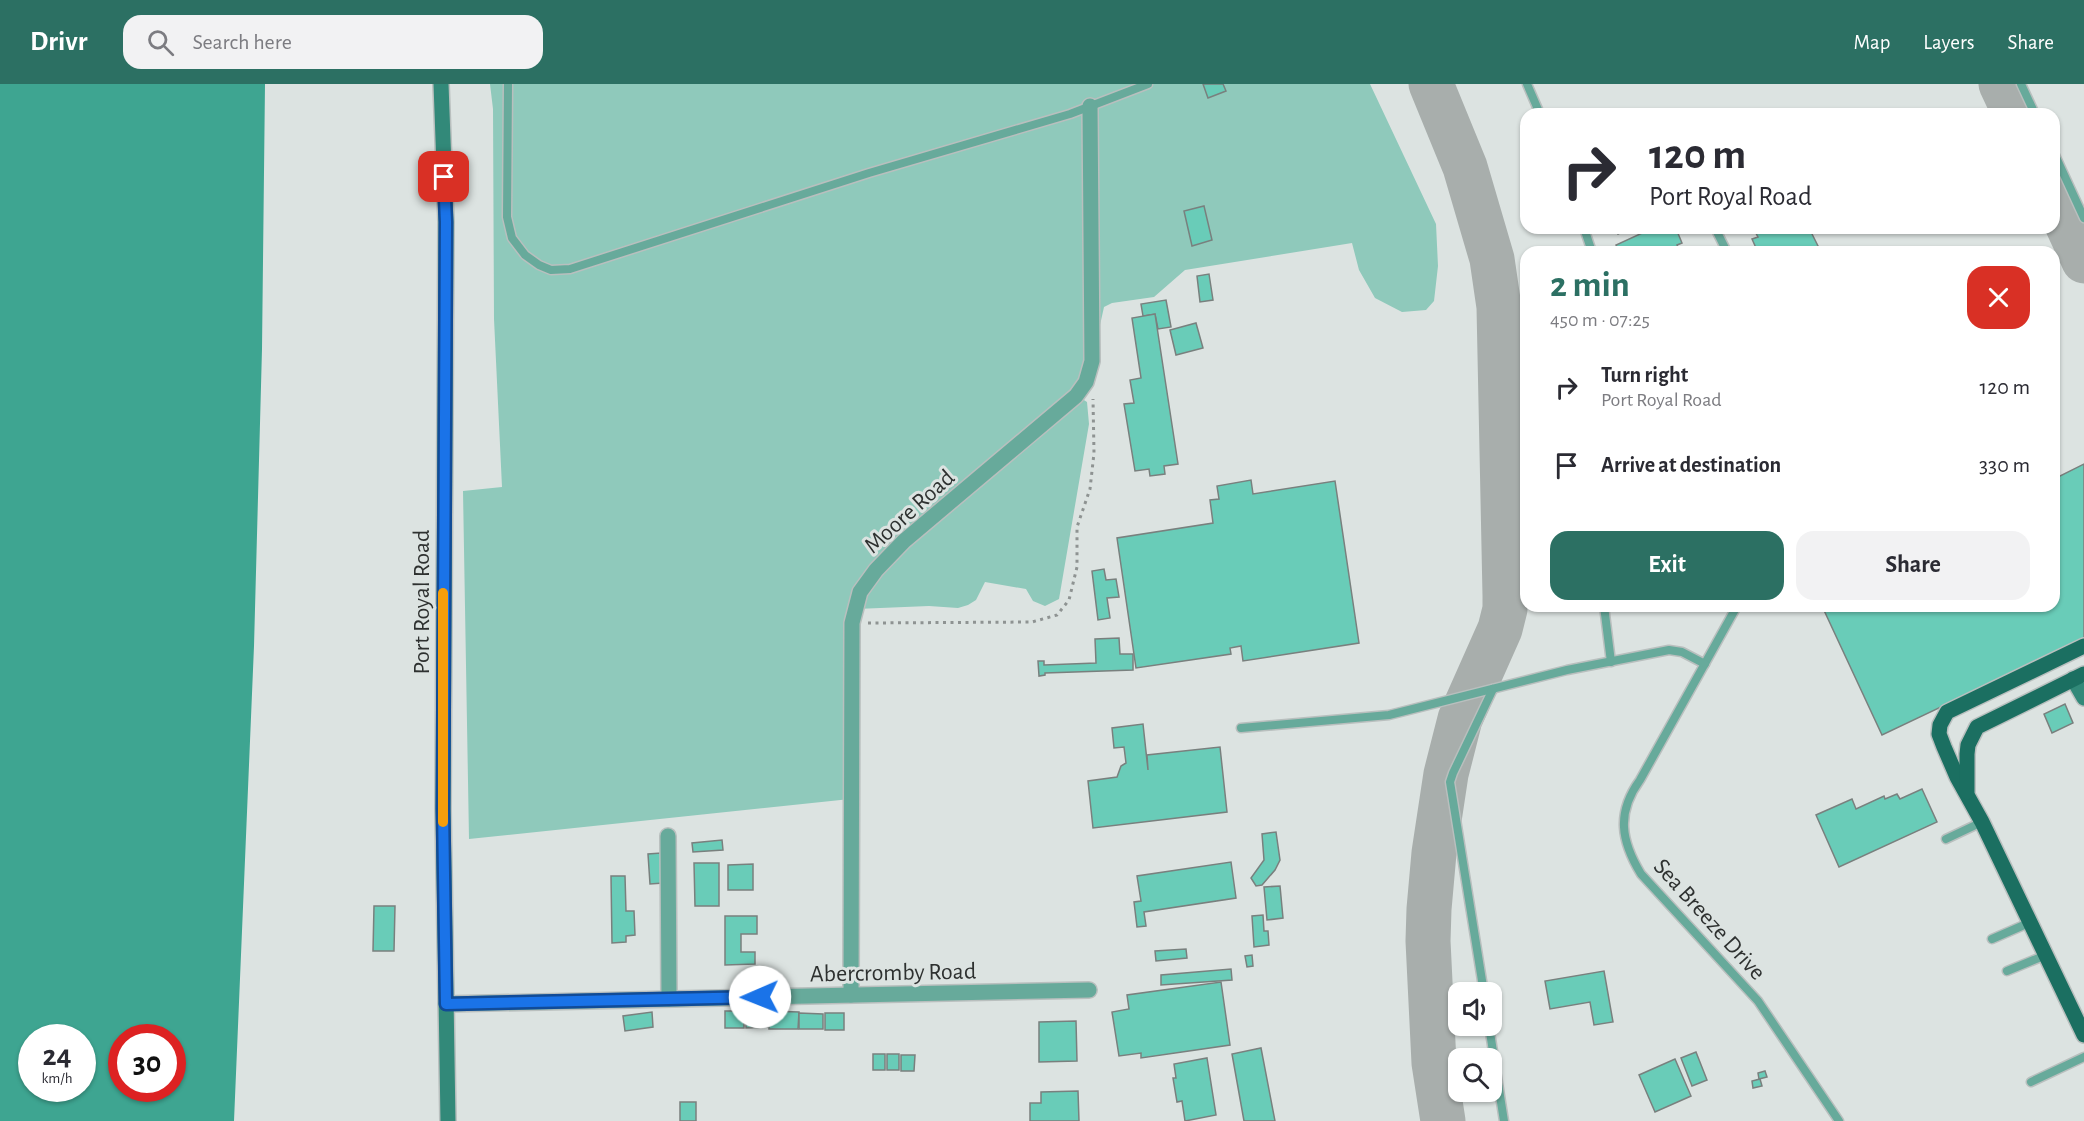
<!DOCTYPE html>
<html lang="en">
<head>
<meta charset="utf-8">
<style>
	body { margin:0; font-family:"Alegreya Sans",sans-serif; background:#f2f2f3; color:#2b2b33; height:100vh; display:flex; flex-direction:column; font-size:22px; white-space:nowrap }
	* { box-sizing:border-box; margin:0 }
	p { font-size:20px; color:#7c7c81 }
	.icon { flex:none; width:33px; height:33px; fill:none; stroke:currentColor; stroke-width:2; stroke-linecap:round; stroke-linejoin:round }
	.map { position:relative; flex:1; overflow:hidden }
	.panel { position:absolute; left:1520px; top:162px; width:540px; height:366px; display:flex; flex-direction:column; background:#fff; border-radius:18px; box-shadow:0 2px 4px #0004 }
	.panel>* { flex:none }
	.banner { position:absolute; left:1520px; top:24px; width:540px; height:126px; border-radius:18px; box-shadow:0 2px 4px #0004; background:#fff; color:#2b2b33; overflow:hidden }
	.buttons { position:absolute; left:1448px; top:898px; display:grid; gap:12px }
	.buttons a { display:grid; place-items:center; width:54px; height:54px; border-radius:12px; background:#fff; box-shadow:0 2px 4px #0004; font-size:30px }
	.speed { position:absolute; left:18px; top:940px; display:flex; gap:12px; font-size:30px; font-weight:700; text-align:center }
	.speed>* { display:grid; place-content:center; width:78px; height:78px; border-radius:50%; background:#fff; box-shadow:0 2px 4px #0004; line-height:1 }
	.speed small { font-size:15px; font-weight:400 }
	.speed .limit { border:9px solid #d22; background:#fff; color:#111 }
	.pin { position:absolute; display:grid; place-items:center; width:51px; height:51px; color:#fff; margin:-26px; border-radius:12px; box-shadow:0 3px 9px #0006 }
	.me { position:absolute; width:66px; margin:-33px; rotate:269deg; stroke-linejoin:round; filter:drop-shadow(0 0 4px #0008) }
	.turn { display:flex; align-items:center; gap:21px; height:126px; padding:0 30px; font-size:27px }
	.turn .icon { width:78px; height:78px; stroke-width:2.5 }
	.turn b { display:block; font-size:42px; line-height:51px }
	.round { display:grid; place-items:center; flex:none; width:63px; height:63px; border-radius:18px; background:#f2f2f3 }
	.overview { display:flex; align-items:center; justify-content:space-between; height:102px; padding:0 30px }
	h1 { font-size:36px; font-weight:700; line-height:45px; color:#2c7063 }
	.primary-button { display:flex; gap:12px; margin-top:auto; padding:12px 30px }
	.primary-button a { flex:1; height:69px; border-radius:18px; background:#2c7063; color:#fff; font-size:24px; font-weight:700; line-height:69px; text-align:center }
	.primary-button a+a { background:#f2f2f3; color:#2b2b33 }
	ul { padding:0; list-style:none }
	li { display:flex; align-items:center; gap:18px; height:78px; padding:0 30px }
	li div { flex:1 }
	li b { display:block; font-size:22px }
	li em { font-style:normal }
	header { display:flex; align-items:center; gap:36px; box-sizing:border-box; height:84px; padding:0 30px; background:#2c7063; color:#fff }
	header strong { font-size:28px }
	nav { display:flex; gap:33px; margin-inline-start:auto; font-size:21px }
	.search { width:420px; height:54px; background:#f2f2f3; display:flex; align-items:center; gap:15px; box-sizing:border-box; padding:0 21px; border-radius:18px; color:#7c7c81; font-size:22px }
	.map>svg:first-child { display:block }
	.green { fill:#8fc9bb }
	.water { fill:#3ea591; fill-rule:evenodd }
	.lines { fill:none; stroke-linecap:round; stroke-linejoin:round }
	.taxiway { stroke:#a8aeac; stroke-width:45 }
	.building { fill:#69ccb8; stroke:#79807e; stroke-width:1.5 }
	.service-casing { stroke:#b9bfbe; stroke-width:11 }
	.minor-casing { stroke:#b9bfbe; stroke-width:18 }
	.secondary-casing { stroke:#b9bfbe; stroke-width:18 }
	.primary-casing { stroke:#b9bfbe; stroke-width:18 }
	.path { stroke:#8e9392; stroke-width:3; stroke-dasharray:3 4.5; stroke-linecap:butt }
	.service { stroke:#67aa9b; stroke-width:8 }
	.minor { stroke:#67aa9b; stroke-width:15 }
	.secondary { stroke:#328979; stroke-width:15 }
	.primary { stroke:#1b6f61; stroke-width:15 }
	.route-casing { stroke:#114b97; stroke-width:15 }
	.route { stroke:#1a73e8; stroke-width:10 }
	.slow { stroke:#f59e0b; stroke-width:10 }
	.labels { text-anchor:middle; stroke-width:6; stroke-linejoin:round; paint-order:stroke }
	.street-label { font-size:24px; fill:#2e3130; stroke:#dce3e1 }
</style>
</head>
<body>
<header>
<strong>Drivr</strong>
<div class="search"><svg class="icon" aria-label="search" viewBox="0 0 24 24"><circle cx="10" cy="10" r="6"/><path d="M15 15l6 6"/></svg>Search here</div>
<nav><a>Map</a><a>Layers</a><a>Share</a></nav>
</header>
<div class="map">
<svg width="2084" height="1037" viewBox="0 0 2084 1037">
	<rect width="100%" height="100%" fill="#dce3e1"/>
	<path class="green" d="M490,0H1370L1436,140L1438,182L1434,217L1426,226L1402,228L1375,214L1359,186L1352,159L1185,186L1154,213L1112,219L1104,223L1092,277L1076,311L1087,318L1089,340L1059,515L1045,522L1033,517L1026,505L985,498L976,516L968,521L958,524L929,522L856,525L850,715L469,755L463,407L502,403L494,235L493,25Z"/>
	<path class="water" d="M0,0H265L262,265L254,562L234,1037H0ZM32,954H82V1005H32ZM122,954H172V1005H122Z"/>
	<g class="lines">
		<g class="taxiway">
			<path d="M1431,0L1465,83L1492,175L1499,223L1505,511V525L1500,545L1460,635L1446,690L1434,769L1429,825L1428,857L1434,979L1443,1037"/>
			<path d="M2001,0L2015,30"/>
			<path d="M2054,112L2084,177"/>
		</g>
	</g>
	<g class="building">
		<path d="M1203,0H1223L1226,7L1208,14Z"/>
		<path d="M1204,122L1212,156L1192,162L1184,127Z"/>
		<path d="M1615,144H1631L1618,150Z"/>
		<path d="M1653,144H1668L1671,149L1677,147L1682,159L1677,161L1680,168H1620L1616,161Z"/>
		<path d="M1753,144H1809L1821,168H1764L1762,163L1756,164L1752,155L1758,153Z"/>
		<path d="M1209,190L1213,216L1200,218L1197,192Z"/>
		<path d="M1166,216L1171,243L1158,245L1155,230L1143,232L1141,220Z"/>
		<path d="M1155,230L1178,380L1164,382L1165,390L1150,392L1149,385L1135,387L1124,320L1134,319L1130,296L1141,294L1132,234Z"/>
		<path d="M1196,239L1203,264L1176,271L1170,246Z"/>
		<path d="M2084,380V555L1882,651L1822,522H2054V395Z"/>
		<path d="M1251,396L1253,410L1335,397L1359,559L1243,577L1241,562L1230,564L1231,570L1136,584L1117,454L1213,439L1210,416L1219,415L1217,402Z"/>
		<path d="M1104,485L1106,496L1116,495L1119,513L1107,514L1110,534L1098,536L1092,487Z"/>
		<path d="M1119,554L1120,570H1133V586L1045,589V591L1039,592L1038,577H1044V581L1096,579L1095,555Z"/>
		<path d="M2065,620L2073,639L2052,649L2044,630Z"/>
		<path d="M1143,640L1148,686L1147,671L1220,663L1227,728L1093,744L1088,697L1117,693L1121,682L1126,679L1124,663L1114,664L1112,644Z"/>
		<path d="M1922,705L1937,738L1839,783L1816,731L1852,715L1856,725L1884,712L1885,715L1897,710L1900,715Z"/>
		<path d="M1276,748L1280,776L1275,786L1262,801L1256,802L1251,794L1264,776L1262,750Z"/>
		<path d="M722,756L723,766L693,768L692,759Z"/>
		<path d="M661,769L663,799L650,800L648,770Z"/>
		<path d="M1231,778L1236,814L1144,828L1146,842L1137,843L1134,818L1141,817L1137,792Z"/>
		<path d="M694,779H719V822H695Z"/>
		<path d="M753,780V806H728V781Z"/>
		<path d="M611,792H625L626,827H634L635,851L626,852V858L612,859Z"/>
		<path d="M1280,802L1283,834L1267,836L1264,803Z"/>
		<path d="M374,822H395L394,867H373Z"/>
		<path d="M1263,831L1264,847H1268L1269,861L1254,863L1252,832Z"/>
		<path d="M725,832H757V850H741V868H755V880L725,881Z"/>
		<path d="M1186,865L1187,874L1156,877L1155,867Z"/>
		<path d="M1252,871L1253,882L1247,883L1245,872Z"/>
		<path d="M1231,885L1232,896L1161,901V891Z"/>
		<path d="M1604,887L1613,938L1594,941L1590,918L1550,925L1545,897Z"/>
		<path d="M1221,898L1230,961L1141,974V969L1119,972L1112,928L1129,925L1127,911Z"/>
		<rect x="725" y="927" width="19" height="17"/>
		<path d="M746,927H768V943L746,944Z"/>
		<path d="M769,927L799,928L798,945H769Z"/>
		<path d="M652,928L653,943L625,947L623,932Z"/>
		<path d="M799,929L823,930V945H799Z"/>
		<rect x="825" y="929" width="19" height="17"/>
		<path d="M1076,937L1077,977L1039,978V938Z"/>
		<path d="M1261,964L1275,1037H1244L1232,970Z"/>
		<path d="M1696,968L1707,996L1692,1002L1681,974Z"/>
		<rect x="873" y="970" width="12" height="16"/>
		<rect x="887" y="970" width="12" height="16"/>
		<path d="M901,971H915L914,987H901Z"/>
		<path d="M1207,974L1216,1031L1185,1037L1182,1017L1177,1018L1173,994H1176L1174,980Z"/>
		<path d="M1675,975L1691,1012L1655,1028L1639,991Z"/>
		<path d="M1765,987L1767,993L1759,995L1758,989Z"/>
		<path d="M1760,995L1762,1002L1753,1004L1752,997Z"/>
		<path d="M1078,1007L1079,1037H1030V1019H1041V1008Z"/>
		<rect x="680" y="1018" width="16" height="19"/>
	</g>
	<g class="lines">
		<g class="service-casing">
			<g id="service">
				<path d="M508,0L507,133L512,154L525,171L539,181L551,186L570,185L869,89L1070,30L1148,0"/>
				<path d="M1527,0L1540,30"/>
				<path d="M2021,0L2035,30"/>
				<path d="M2054,69L2084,134"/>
				<path d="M1584,144L1592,168"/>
				<path d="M1715,144L1727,168"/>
				<path d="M1604,522L1611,578"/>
				<path d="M1737,522L1640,696C1616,729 1621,757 1641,790L1758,917L1839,1037"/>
				<path d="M1241,644L1389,631L1567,586L1669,566L1682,568L1705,580"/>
				<path d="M1946,755L1982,738"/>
				<path d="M1992,855L2031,838"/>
				<path d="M2007,887L2046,871"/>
				<path d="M1484,909L1450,698L1453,689L1493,605"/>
				<path d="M1489,942L1504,1037"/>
				<path d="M2031,998L2084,973"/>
			</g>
		</g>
		<g class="minor-casing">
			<g id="minor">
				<path d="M668,752L669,915"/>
				<path d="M851,911L852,539L860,508L876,486L904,457L1076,312L1086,298L1092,277L1090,22"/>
				<path d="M446,920L1089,906"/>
			</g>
		</g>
		<g class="secondary-casing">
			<g id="secondary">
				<path d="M441,0L446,138L443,725L448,1037"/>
				<path d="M2073,595L2084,614"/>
			</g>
		</g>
		<g class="primary-casing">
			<g id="primary">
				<path d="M2084,562L1947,628L1940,641L1939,650L1944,663L1957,693L1982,738L2084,951"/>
				<path d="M1967,708V670L1968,661L1977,643L2084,590"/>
			</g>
		</g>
		<path class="path" d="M868,539L1032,538L1057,531L1069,516L1077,483V443L1090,405L1094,369L1093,315"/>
		<use href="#service" class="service"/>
		<use href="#minor" class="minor"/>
		<use href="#secondary" class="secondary"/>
		<use href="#primary" class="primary"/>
	</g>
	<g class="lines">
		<g class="route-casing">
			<path id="route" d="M444,93L446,138L443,725L446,920L760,913"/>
		</g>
		<use href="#route" class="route"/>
		<path class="slow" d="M443,738V509"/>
	</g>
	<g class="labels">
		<g class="street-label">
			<text transform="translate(909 427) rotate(-42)" y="8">Moore Road</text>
			<text transform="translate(421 518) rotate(-90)" y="8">Port Royal Road</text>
			<text transform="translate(1710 835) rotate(48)" y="8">Sea Breeze Drive</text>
			<text transform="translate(893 888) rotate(-1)" y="8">Abercromby Road</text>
		</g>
	</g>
</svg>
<div class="buttons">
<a><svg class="icon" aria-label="sound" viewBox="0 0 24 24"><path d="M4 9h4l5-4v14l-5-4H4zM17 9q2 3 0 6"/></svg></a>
<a><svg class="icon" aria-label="search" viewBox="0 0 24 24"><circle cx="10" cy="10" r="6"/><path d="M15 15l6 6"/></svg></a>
</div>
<div class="speed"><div>24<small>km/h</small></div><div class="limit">30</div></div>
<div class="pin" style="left:444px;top:93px;background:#d93025"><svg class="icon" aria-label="arrive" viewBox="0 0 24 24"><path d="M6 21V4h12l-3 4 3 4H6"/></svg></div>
<svg class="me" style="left:760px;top:913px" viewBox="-20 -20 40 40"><circle r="19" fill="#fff"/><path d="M0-13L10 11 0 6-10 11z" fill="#1a73e8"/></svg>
<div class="banner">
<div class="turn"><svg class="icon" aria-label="right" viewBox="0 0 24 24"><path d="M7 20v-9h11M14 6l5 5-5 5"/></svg><div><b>120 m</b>Port Royal Road</div></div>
</div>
<section class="panel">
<div class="overview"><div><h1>2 min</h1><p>450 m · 07:25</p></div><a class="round" style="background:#d93025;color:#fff"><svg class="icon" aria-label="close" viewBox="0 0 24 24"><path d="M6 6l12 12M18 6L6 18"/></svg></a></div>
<ul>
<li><svg class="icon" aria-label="right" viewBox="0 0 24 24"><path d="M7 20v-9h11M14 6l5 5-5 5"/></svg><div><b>Turn right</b><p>Port Royal Road</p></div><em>120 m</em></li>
<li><svg class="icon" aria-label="arrive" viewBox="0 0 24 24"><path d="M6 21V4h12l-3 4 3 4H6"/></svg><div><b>Arrive at destination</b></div><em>330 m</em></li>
</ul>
<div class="primary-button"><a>Exit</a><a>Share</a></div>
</section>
</div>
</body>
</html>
